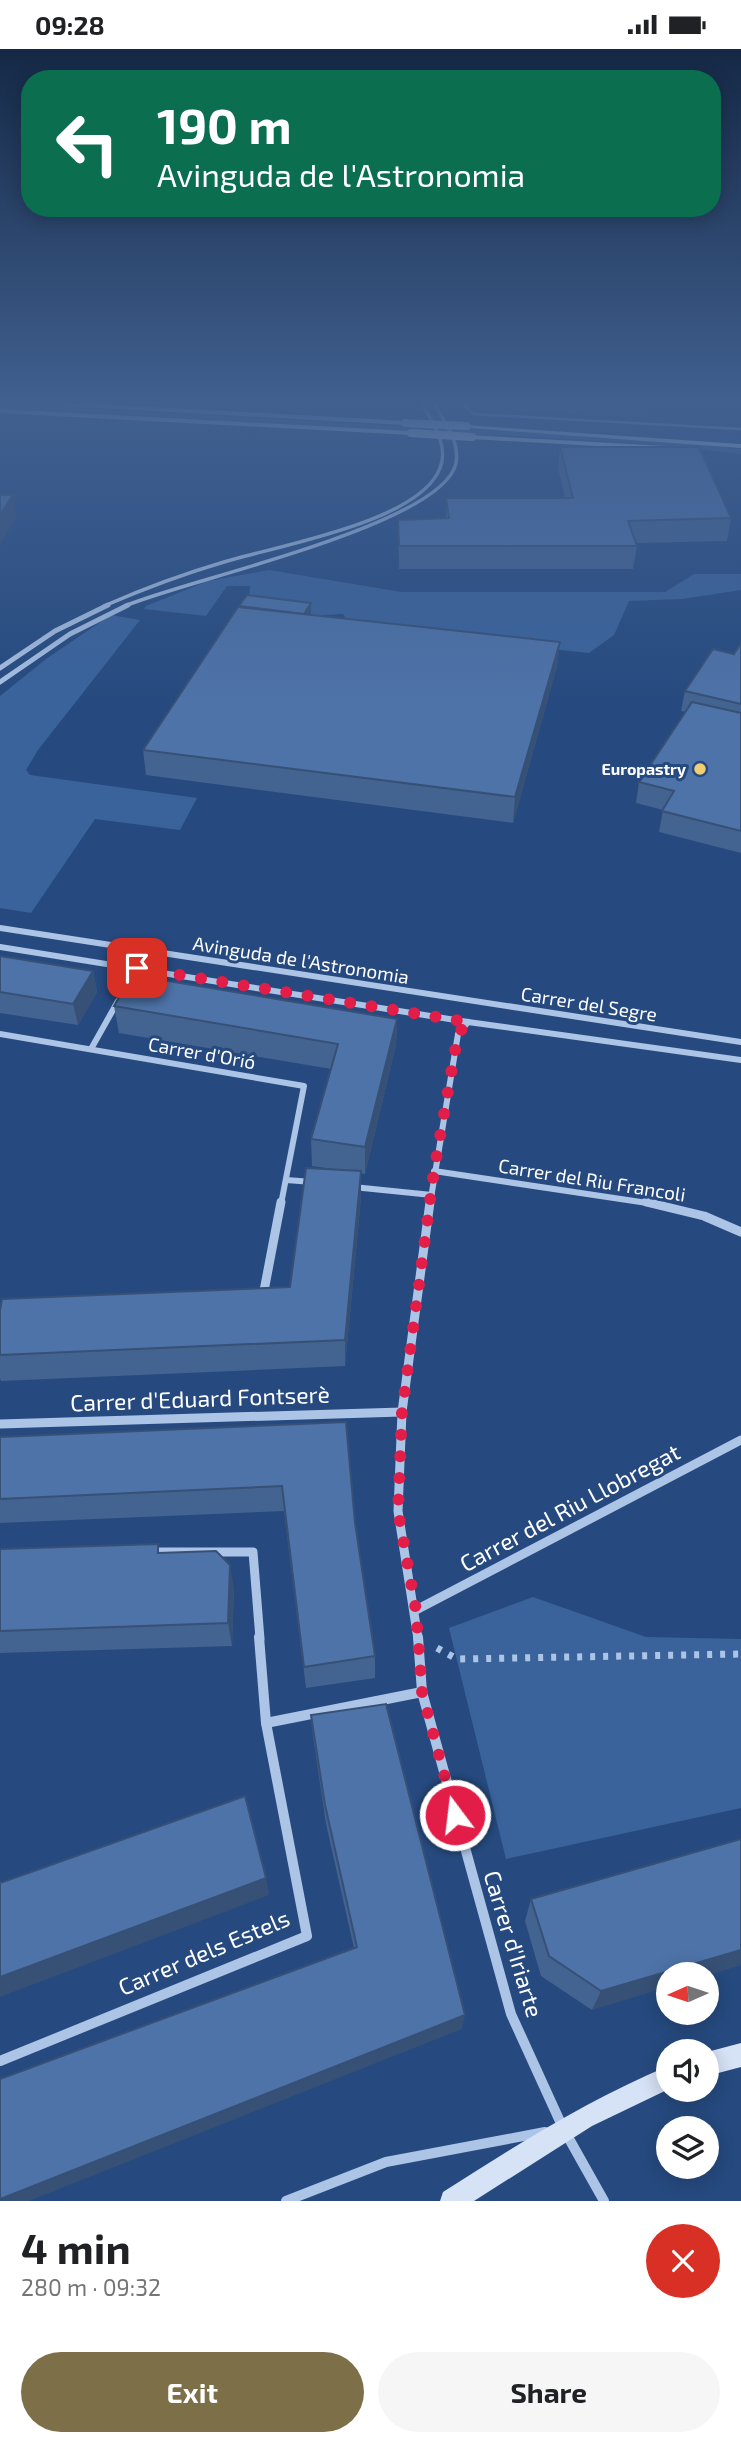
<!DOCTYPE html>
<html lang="en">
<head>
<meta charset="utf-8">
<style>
	body { margin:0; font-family:"Exo 2",sans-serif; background:#f6f6f6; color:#202124; height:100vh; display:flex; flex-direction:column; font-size:26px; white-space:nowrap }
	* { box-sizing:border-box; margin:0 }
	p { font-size:23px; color:#757577 }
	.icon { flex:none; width:38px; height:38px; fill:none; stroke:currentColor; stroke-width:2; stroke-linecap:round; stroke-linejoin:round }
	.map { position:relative; height:2152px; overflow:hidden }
	.details { display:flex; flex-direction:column; background:#fff; flex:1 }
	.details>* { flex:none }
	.guide { position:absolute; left:21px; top:21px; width:700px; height:147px; border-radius:28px; box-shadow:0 4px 18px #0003; background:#0b6e4f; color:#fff; overflow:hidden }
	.needle { width:46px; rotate:267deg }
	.tools { position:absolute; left:656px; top:1913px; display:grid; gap:14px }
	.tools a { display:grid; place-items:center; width:63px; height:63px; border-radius:50%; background:#fff; box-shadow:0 4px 18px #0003; font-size:35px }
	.pin { position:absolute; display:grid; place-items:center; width:60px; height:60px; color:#fff; margin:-30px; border-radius:14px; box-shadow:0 4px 10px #0006 }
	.me { position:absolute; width:77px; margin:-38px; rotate:345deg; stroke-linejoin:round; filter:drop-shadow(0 0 5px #0008) }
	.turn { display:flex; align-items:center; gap:24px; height:147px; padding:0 21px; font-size:32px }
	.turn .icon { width:91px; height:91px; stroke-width:2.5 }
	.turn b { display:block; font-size:49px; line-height:60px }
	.round { display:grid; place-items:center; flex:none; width:74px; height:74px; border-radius:37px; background:#f6f6f6 }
	.overview { display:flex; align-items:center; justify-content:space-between; height:119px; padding:0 21px }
	h1 { font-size:42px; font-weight:700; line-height:52px }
	.primary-button { display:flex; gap:14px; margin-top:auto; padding:14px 21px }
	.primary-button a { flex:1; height:80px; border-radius:42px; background:#7d6f47; color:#fff; font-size:28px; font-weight:700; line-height:80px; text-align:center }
	.primary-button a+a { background:#f6f6f6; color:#202124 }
	.status { display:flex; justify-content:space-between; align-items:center; height:49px; padding:0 35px; background:#fff; direction:ltr }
	.status svg { height:19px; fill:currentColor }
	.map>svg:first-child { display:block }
	.green { fill:#3a639c }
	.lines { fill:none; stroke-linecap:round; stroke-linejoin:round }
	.path { stroke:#acc4e6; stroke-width:7; stroke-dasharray:5 8; stroke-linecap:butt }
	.lane { stroke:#acc4e6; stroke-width:2.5 }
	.street-far4 { stroke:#acc4e6; stroke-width:3.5 }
	.street-far3 { stroke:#acc4e6; stroke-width:5 }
	.street-far2 { stroke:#acc4e6; stroke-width:6 }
	.street-far1 { stroke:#acc4e6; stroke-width:9 }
	.street { stroke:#acc4e6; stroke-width:10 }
	.secondary { fill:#d6e2f5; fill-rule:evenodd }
	.secondary-bridge { stroke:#d6e2f5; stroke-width:8 }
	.wall { fill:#436390 }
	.shaded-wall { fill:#375076 }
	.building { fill:#4e73a8; stroke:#375076; stroke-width:2 }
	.route { stroke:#e11d48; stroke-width:12; stroke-dasharray:0 21.6 }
	.poi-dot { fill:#efcf71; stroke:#264a7f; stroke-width:2.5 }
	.labels { text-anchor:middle; stroke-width:6; stroke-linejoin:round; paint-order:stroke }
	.far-poi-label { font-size:16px; font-weight:bold; fill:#fff; stroke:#264a7f; text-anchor:end }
	.street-label { font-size:19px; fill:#fff; stroke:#264a7f }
	.near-street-label { font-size:23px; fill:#fff; stroke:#264a7f }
</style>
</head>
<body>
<div class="status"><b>09:28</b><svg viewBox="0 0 49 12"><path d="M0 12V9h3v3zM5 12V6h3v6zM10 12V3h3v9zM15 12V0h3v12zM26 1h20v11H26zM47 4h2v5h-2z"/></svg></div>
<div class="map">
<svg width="741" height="2152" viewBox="0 0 741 2152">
	<rect width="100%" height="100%" fill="#264a7f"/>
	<g class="green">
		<path d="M0,355L638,390L741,400V405L640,394L0,359Z"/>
		<path d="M269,521L402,543H665L694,525H741V541L682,550L629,552L614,586L589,604L351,579L343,565L311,567L248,559L250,537H227L206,567L144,560L146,557L208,532Z"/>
		<path d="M111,566L140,571L38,701L26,721L30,726L197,749L180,781L95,770L31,864L0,859V647L46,610Z"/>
		<path d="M533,1548L646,1588L741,1590V1759L506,1810L449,1579Z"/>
	</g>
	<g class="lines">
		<path class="path" d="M437,1599L457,1610L741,1605"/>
		<path class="lane" d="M463,355L474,365L741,380"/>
		<g class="street-far4">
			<path d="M104,557C143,540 183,525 224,513C276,497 420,473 440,419C449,397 433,374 422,355"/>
			<path d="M125,557C185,531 444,476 456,414C460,392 444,372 434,355"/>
		</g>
		<g class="street-far3">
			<path d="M0,619L55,582L108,556"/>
			<path d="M0,633L70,585L128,556"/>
		</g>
		<g class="street-far2">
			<path d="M0,879L741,993"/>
			<path d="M0,898L468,973L741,1011"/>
			<path d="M0,985L304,1037L281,1155"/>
			<path d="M91,1000L118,952"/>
			<path d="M434,1122L654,1155"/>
			<path d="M286,1131L313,1133"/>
			<path d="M353,1138L432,1146"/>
			<path d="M430,1155L458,985L468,973"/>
		</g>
		<g class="street-far1">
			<path d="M646,1153L704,1167L741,1183"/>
			<path d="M263,1247L281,1153"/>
			<path d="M0,1375L402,1363"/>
			<path d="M151,1503H253L260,1590"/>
			<path d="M416,1561L741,1391"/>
			<path d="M418,1590L398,1462L402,1363L430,1153"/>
		</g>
		<g class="street">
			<path d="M418,1588L422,1643L511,1965L563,2079L604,2152"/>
			<path d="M266,1674L422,1643"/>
			<path d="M0,2012L307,1887L266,1674L259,1588"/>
			<path d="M286,2152L386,2113L545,2083"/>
		</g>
		<g class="secondary">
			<path d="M60,355H101L405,372L409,374L405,376L63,357Z"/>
			<path d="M0,360L411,382L415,384L411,386L0,364Z"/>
			<path d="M465,376L741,395V399L467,379Z"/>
			<path d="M469,386L667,397L671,399L667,401L472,390Z"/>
			<path d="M741,1994V2018L707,2027V2003Z"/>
			<path d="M668,2017L669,2040L592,2077L474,2152H440L443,2143C516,2096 588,2051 668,2017Z"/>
		</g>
		<g class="secondary-bridge">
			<path d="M405,374L467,377"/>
			<path d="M411,384L472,388"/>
		</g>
	</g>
	<g class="wall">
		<path d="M480,355H650L648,369L480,360Z"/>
		<path d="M560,398L731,469L727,492L636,494L637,497L633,520H399L398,471L446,469V449H565L558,419Z"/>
		<path d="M311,566L560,593L557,617L513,774L146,726L143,701Z"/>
		<path d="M741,594V804L659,783L663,761L636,754L639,733L686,663L681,662L685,642L734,605Z"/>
		<path d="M0,907L93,922L97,943L78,976L0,964Z"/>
		<path d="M114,957L397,970L396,996L365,1125L361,1124V1149L345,1317L1,1332L0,1329V1261L290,1238L340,1121L312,1117L311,1090L331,1020L119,984Z"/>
		<path d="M346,1373L355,1474L375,1607V1629L306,1639L284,1462L0,1474V1388Z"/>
		<path d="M0,1500L160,1504L234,1539L232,1597L0,1604Z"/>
		<path d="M311,1666L462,1980L354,1899L326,1775L313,1687Z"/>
		<path d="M741,1791L592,1961L541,1927L525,1872L531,1850Z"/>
	</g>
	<g class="shaded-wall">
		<path d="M13,446L17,468L0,496V466Z"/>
		<path d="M311,554V567L304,565Z"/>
		<path d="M560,593L557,617L513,774L515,748Z"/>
		<path d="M93,922L97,943L78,976L73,955Z"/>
		<path d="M397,970L396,996L365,1125V1098Z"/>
		<path d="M361,1122V1149L345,1317V1291Z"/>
		<path d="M230,1516L234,1539L232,1597L228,1574Z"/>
		<path d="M266,1829L269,1846L0,1948V1928Z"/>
		<path d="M741,1901V1916L707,1927V1925H668V1938L592,1961L601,1942Z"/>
		<path d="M465,1966L462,1980L29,2152H0V2150Z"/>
	</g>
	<g class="building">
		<path d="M560,398H699L731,469L628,472L637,497H399L398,471L449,469L446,449H573Z"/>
		<path d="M0,446H13L0,466Z"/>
		<path d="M247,546L311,554L304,565L239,557Z"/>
		<path d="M238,558L560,593L515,748L143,701Z"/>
		<path d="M741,594V655L685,642L713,600L734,605Z"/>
		<path d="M692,653L741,664V782L662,762L674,742L639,733Z"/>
		<path d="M0,907L93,922L73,955L0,943Z"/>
		<path d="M132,926L397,970L365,1098L311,1090L338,995L114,957Z"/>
		<path d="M306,1119L361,1122L345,1291L0,1306V1261L2,1250L290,1238Z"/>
		<path d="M346,1373L355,1474L375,1607L304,1618L282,1437L0,1450V1388Z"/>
		<path d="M158,1495V1504L216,1502L230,1516L228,1574L0,1582V1500Z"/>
		<path d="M386,1655L465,1966L0,2150V2030L357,1898L325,1756L311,1666Z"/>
		<path d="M245,1747L266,1829L0,1928V1834Z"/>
		<path d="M741,1790V1901L601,1942L549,1907L531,1850Z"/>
	</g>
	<linearGradient id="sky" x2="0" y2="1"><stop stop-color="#152946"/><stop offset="0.54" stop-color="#416090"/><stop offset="1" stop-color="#416090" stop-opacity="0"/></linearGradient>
	<rect width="741" height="656" fill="url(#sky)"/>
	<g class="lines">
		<path class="route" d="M137,919L468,973L458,985L434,1122L402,1363L398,1462L416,1561L422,1643L455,1766"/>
	</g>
	<circle class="poi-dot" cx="700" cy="720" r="7"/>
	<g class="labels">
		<g class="far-poi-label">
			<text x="686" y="726">Europastry</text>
		</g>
		<g class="street-label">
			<text transform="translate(301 911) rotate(9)" y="7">Avinguda de l'Astronomia</text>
			<text transform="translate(589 955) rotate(9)" y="7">Carrer del Segre</text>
			<text transform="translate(202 1004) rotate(10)" y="7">Carrer d'Orió</text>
			<text transform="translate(592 1131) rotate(9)" y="7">Carrer del Riu Francoli</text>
		</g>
		<g class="near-street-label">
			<text transform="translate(200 1350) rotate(-2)" y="8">Carrer d'Eduard Fontserè</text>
			<text transform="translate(570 1459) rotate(-28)" y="8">Carrer del Riu Llobregat</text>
			<text transform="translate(513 1895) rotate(73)" y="8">Carrer d'Iriarte</text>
			<text transform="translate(204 1904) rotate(-23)" y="8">Carrer dels Estels</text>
		</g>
	</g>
</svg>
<div class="tools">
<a><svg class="needle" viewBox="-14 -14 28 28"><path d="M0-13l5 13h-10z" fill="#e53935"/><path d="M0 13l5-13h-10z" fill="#757577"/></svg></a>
<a><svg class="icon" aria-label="sound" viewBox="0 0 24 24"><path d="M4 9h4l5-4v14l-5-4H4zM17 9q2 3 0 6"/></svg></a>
<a><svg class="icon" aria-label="layers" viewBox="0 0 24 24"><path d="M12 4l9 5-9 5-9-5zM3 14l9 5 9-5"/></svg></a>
</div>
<div class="pin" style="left:137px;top:919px;background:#d93025"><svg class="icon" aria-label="arrive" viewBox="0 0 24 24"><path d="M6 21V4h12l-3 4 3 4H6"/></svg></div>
<svg class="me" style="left:455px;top:1766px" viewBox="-20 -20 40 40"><circle r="17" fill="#e11d48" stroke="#fff" stroke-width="3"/><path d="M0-11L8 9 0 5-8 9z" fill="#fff"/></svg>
<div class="guide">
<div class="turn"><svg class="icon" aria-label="left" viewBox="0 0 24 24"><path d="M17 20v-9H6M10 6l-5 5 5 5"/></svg><div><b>190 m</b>Avinguda de l'Astronomia</div></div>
</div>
</div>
<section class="details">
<div class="overview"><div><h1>4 min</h1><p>280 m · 09:32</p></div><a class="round" style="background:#d93025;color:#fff"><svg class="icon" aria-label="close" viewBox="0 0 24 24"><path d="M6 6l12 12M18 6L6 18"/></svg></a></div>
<div class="primary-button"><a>Exit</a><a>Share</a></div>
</section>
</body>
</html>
